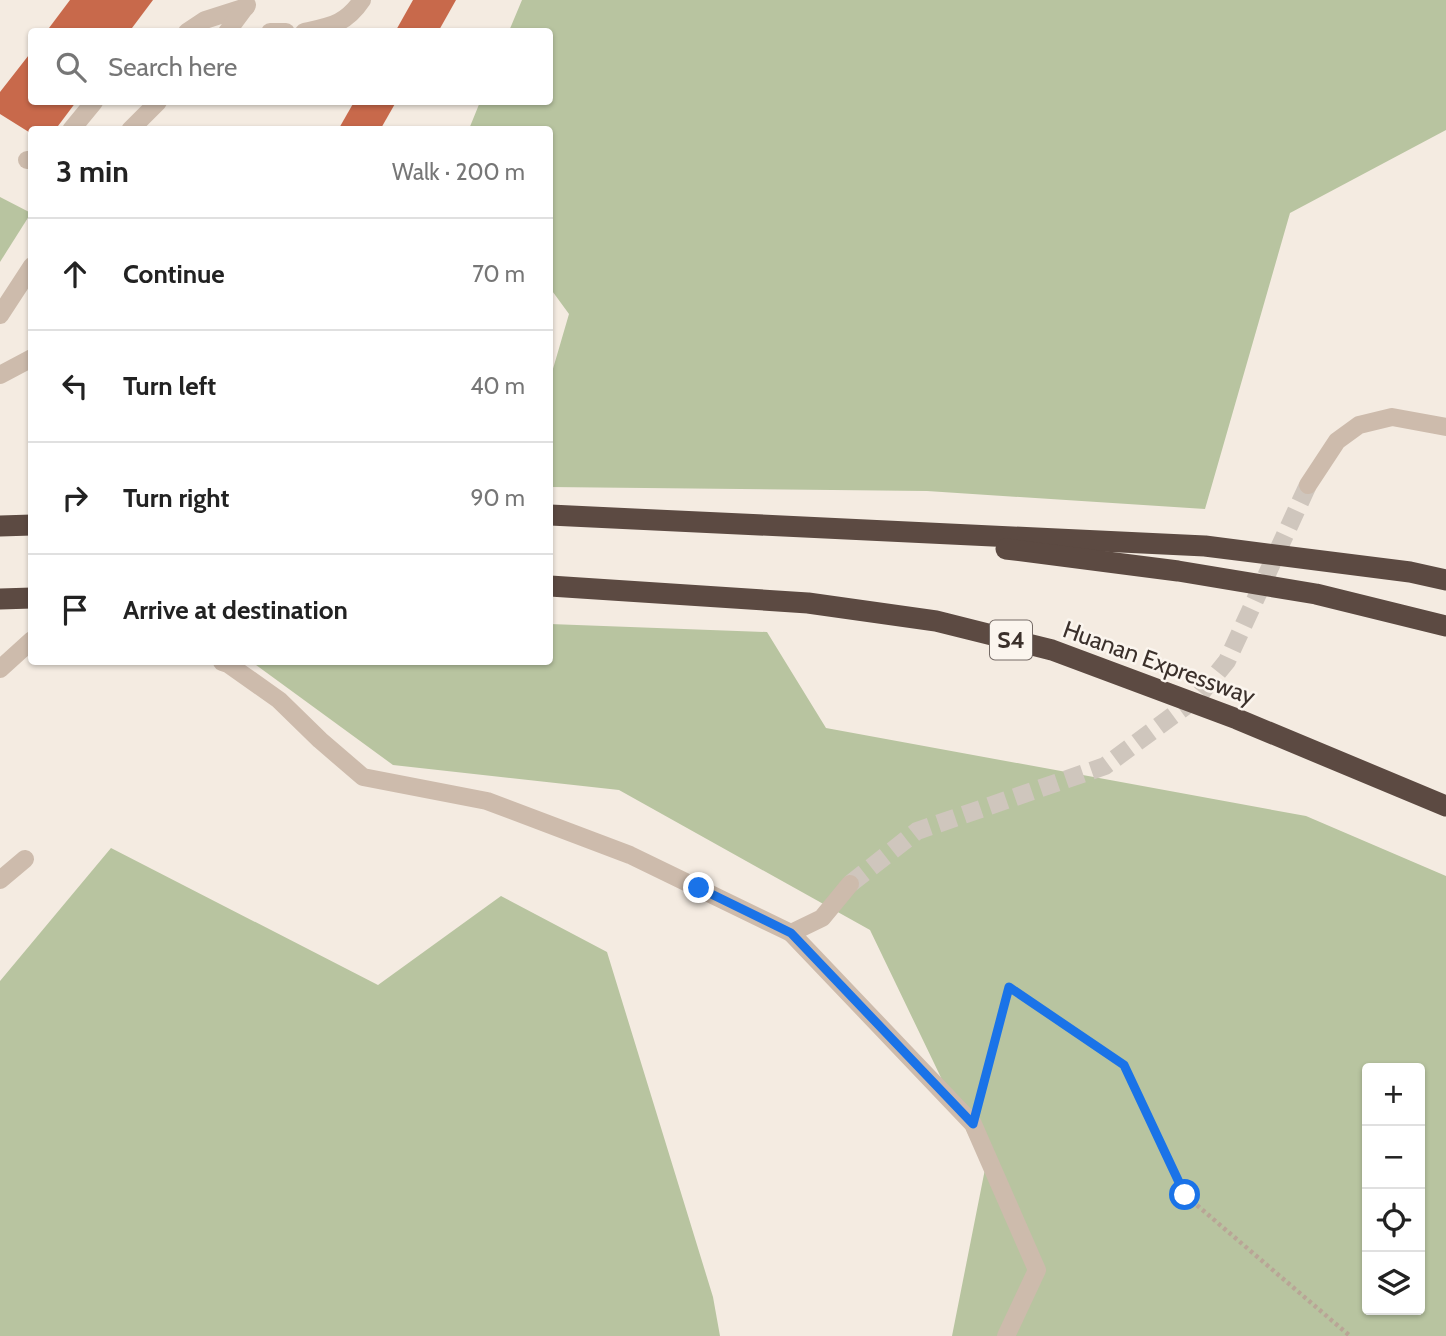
<!DOCTYPE html>
<html lang="en">
<head>
<meta charset="utf-8">
<style>
	:root { --surface:#fff; --page:#f2f2f2; --text:#222; --muted:#767676; --line:#e0e0e0 }
	body { margin:0; font-family:Cabin,sans-serif; background:var(--page); color:var(--text) }
	.controls { position:absolute; right:21px; bottom:21px; display:grid; overflow:hidden; border-radius:7px; box-shadow:0 2px 5px #0004 }
	.controls button { width:63px; height:63px; display:grid; place-items:center; padding:0; border:0; border-bottom:2px solid var(--line); background:var(--surface); color:var(--text); font:35px sans-serif }
	.stop { position:absolute; width:21px; height:21px; margin:-16px; border:5px solid #1a73e8; border-radius:50%; background:#fff }
	.stop.end { background:#1a73e8; border-color:#fff; box-shadow:0 2px 7px #0008 }
	.list { margin:0; padding:0; list-style:none }
	h2 { display:flex; justify-content:space-between; align-items:center; height:91px; margin:0; padding:0 28px; font-size:30px }
	h2 small { font-size:23px; font-weight:400; color:var(--muted) }
	.list li { display:grid; grid-template-columns:46px 1fr auto; gap:21px; align-items:center; box-sizing:border-box; height:112px; padding:0 28px; border-top:2px solid var(--line) }
	.list b { display:block; font-size:26px; white-space:nowrap }
	.list em { font-size:23px; font-style:normal; color:var(--muted) }
	.icon { flex:none; width:38px; height:38px; fill:none; stroke:currentColor; stroke-width:2; stroke-linecap:round; stroke-linejoin:round }
	.map { position:relative; flex:none; width:1446px; height:1336px; overflow:hidden }
	.search { position:absolute; background:var(--surface); box-shadow:0 2px 5px #0004; left:28px; top:28px; width:525px; height:77px; display:flex; align-items:center; gap:18px; box-sizing:border-box; padding:0 24px; border-radius:7px; color:var(--muted); font-size:26px }
	.panel { position:absolute; background:var(--surface); box-shadow:0 2px 5px #0004; left:28px; top:126px; width:525px; height:539px; border-radius:7px }
	.map>svg:first-child { display:block }
	.green { fill:#b8c4a0; fill-rule:evenodd }
	.building { fill:#c8694b }
	.lines { fill:none; stroke-linecap:round; stroke-linejoin:round }
	.minor-tunnel { stroke:#cfc6bd; stroke-width:18; stroke-dasharray:18 9; stroke-linecap:butt }
	.path { stroke:#b9a596; stroke-width:4.5; stroke-dasharray:3.5 3.5; stroke-linecap:butt }
	.minor { stroke:#cdbbac; stroke-width:18 }
	.highway { stroke:#5c4a42; stroke-width:21 }
	.route { stroke:#1a73e8; stroke-width:9 }
	.labels { text-anchor:middle; stroke-width:5; stroke-linejoin:round; paint-order:stroke }
	.shield { fill:#fbf5ee; stroke:#756b66; stroke-width:2 }
	.shield-label { font-size:23px; font-weight:bold; fill:#3b302b }
	.street-label { font-size:24px; fill:#3b302b; stroke:#fbf5ee }
</style>
</head>
<body>
<div class="map">
<svg width="1446" height="1336" viewBox="0 0 1446 1336">
	<rect width="100%" height="100%" fill="#f4ebe1"/>
	<g class="green">
		<polygon points="522,0 1446,0 1446,130 1290,213 1205,509 927,491 550,487 550,379 569,314 550,288 550,130 469,129 480,102 550,102 550,32 509,31"/>
		<polygon points="0,197 31,213 0,262"/>
		<path d="M550 624 767 632 826 728 1306 816 1446 876V1336H952L985 1169 870 930 619 790 393 765 252 662H550ZM1367 1068H1420V1310H1367Z"/>
		<polygon points="111,848 378,985 501,896 607,952 713,1297 720,1336 0,1336 0,981"/>
	</g>
	<g class="building">
		<polygon points="70,0 153,0 129,32 46,32"/>
		<polygon points="413,0 456,0 438,32 395,32"/>
		<polygon points="32,51 32,102 76,102 55,130 32,130 32,134 0,114 0,92"/>
		<polygon points="354,102 396,102 380,130 338,130"/>
	</g>
	<g class="lines">
		<polyline class="minor-tunnel" points="850,884 917,831 1105,766 1198,697 1227,661 1308,485"/>
		<polyline class="path" points="980,1098 1009,987 1124,1065 1185,1195 1350,1336"/>
		<g class="minor">
			<polyline points="187,32 205,20 246,7"/>
			<polyline points="227,32 247,5"/>
			<polyline points="270,32 286,32"/>
			<path d="M304 32C331 26 346 24 362 0"/>
			<polyline points="71,130 94,102"/>
			<polyline points="130,130 158,102"/>
			<polyline points="27,160 32,160"/>
			<polyline points="0,315 32,266"/>
			<polyline points="0,375 32,358"/>
			<polyline points="1308,485 1337,441 1359,425 1392,417 1446,427"/>
			<polyline points="222,662 228,664 279,700 320,740 363,777 487,801 630,855 791,933 973,1124 1037,1270 1006,1336"/>
			<polyline points="0,669 32,640"/>
			<polyline points="0,880 25,859"/>
			<polyline points="791,933 822,918 850,884"/>
		</g>
		<g class="highway">
			<polyline points="550,515 1205,546 1410,572 1446,580"/>
			<polyline points="0,526 32,525"/>
			<polyline points="1006,549 1178,571 1316,594 1446,626"/>
			<polyline points="550,586 808,603 936,621 1052,650 1237,719 1446,806"/>
			<polyline points="0,599 32,598"/>
		</g>
	</g>
	<g class="lines">
		<polyline class="route" points="699,888 791,933 973,1124 1009,987 1124,1065 1185,1195"/>
	</g>
	<g class="labels">
		<rect class="shield" x="990" y="620.5" width="42" height="39" rx="5"/>
		<g class="shield-label">
			<text x="1011" y="648">S4</text>
		</g>
		<g class="street-label">
			<text transform="translate(1159 663) rotate(20)" y="8">Huanan Expressway</text>
		</g>
	</g>
</svg>
<div class="controls">
<button>+</button>
<button>−</button>
<button><svg class="icon" aria-label="locate" viewBox="0 0 24 24"><circle cx="12" cy="12" r="6"/><path d="M12 2v4M12 18v4M2 12h4M18 12h4"/></svg></button>
<button><svg class="icon" aria-label="layers" viewBox="0 0 24 24"><path d="M12 4l9 5-9 5-9-5zM3 14l9 5 9-5"/></svg></button>
</div>
<div class="stop" style="left:1185px;top:1195px"></div>
<div class="stop end" style="left:699px;top:888px"></div>
<div class="search"><svg class="icon" aria-label="search" viewBox="0 0 24 24"><circle cx="10" cy="10" r="6"/><path d="M15 15l6 6"/></svg>Search here</div>
<section class="panel">
<h2>3 min<small>Walk · 200 m</small></h2>
<ul class="list">
<li><svg class="icon" aria-label="ahead" viewBox="0 0 24 24"><path d="M12 20V5M6 11l6-6 6 6"/></svg><div><b>Continue</b></div><em>70 m</em></li>
<li><svg class="icon" aria-label="left" viewBox="0 0 24 24"><path d="M17 20v-9H6M10 6l-5 5 5 5"/></svg><div><b>Turn left</b></div><em>40 m</em></li>
<li><svg class="icon" aria-label="right" viewBox="0 0 24 24"><path d="M7 20v-9h11M14 6l5 5-5 5"/></svg><div><b>Turn right</b></div><em>90 m</em></li>
<li><svg class="icon" aria-label="arrive" viewBox="0 0 24 24"><path d="M6 21V4h12l-3 4 3 4H6"/></svg><div><b>Arrive at destination</b></div></li>
</ul>
</section>
</div>
</body>
</html>
